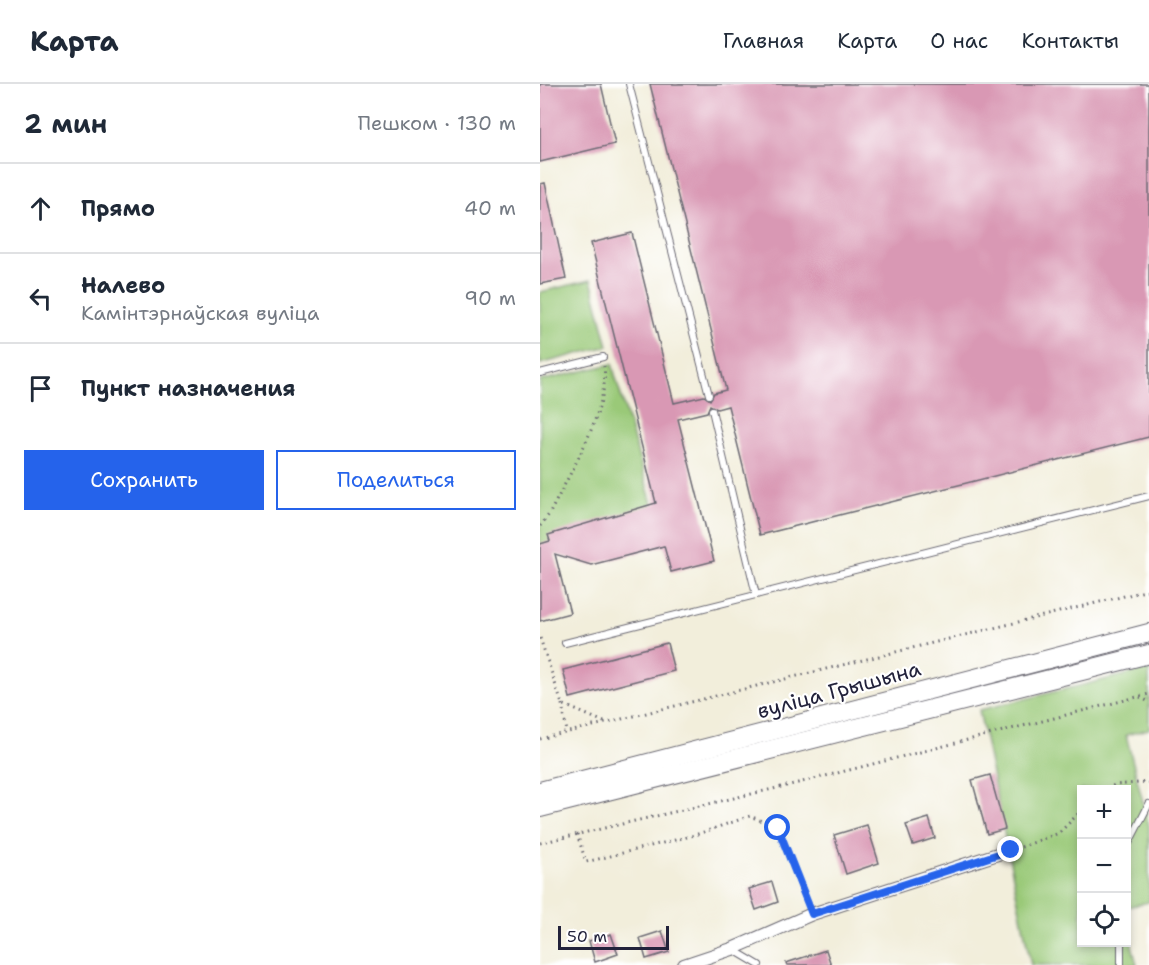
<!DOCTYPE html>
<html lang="ru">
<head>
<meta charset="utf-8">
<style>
	:root { --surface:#fff; --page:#f2f2f3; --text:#1f2937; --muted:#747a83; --line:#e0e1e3; --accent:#2563eb }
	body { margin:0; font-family:"Shantell Sans",sans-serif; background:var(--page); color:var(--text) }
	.controls { position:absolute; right:18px; bottom:18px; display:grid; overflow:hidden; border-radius:0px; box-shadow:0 3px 9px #0003 }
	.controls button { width:54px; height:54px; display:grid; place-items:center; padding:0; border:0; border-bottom:2px solid var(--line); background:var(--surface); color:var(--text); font:30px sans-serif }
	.scale { position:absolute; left:18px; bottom:15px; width:111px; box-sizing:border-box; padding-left:6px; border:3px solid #22223b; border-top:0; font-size:16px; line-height:21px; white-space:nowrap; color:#22223b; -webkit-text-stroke:4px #fff; paint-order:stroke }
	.stop { position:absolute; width:18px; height:18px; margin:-14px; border:4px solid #2563eb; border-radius:50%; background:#fff }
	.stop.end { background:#2563eb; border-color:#fff; box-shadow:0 2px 6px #0008 }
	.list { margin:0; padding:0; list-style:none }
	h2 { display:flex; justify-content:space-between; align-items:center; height:78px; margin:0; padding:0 24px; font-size:26px }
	h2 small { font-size:20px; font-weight:400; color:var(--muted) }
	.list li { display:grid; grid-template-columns:39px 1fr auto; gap:18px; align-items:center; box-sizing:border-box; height:90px; padding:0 24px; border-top:2px solid var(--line) }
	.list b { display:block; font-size:22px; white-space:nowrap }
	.list p { margin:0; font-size:20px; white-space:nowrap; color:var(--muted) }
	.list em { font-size:20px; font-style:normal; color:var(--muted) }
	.actions { display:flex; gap:12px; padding:18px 24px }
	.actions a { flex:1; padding:14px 0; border:2px solid var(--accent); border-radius:0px; text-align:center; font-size:21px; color:var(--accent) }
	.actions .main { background:var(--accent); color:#fff }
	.icon { flex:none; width:33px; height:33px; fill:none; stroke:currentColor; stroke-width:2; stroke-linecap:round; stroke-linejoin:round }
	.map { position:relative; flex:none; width:609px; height:881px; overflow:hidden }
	header { display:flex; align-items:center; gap:36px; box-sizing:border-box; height:84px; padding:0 30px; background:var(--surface); border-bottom:2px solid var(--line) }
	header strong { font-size:28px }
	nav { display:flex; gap:33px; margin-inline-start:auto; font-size:21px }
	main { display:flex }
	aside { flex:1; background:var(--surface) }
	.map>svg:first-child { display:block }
	.green { fill:#9ac978; stroke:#5e765a; stroke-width:1.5 }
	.building { fill:#d998b4 }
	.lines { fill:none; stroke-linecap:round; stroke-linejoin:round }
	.service-casing { stroke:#6b6973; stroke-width:8 }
	.minor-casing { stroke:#6b6973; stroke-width:14 }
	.primary-casing { stroke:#6b6973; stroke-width:20 }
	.path { stroke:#6b6973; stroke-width:3; stroke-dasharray:1.5 4.5; stroke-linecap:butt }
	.service { stroke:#fff; stroke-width:6 }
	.minor { stroke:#fff; stroke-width:12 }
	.primary { stroke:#fff; stroke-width:18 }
	.route { stroke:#2563eb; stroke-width:8 }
	.labels { text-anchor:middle; stroke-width:4.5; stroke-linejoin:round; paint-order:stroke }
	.street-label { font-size:21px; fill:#22223b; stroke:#fff }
</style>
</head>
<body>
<header>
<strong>Карта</strong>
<nav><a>Главная</a><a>Карта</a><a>О нас</a><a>Контакты</a></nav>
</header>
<main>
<aside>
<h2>2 мин<small>Пешком · 130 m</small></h2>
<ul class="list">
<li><svg class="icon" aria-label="ahead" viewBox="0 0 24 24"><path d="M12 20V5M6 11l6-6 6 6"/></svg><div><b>Прямо</b></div><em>40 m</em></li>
<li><svg class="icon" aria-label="left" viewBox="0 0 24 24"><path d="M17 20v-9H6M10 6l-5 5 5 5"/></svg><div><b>Налево</b><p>Камінтэрнаўская вуліца</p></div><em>90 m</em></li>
<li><svg class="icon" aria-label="arrive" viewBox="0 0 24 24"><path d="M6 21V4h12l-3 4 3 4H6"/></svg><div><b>Пункт назначения</b></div></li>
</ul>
<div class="actions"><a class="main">Сохранить</a><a>Поделиться</a></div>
</aside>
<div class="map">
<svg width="609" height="881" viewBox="0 0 609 881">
	<rect width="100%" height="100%" fill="#fff"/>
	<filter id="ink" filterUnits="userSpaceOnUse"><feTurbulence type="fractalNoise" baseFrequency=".0167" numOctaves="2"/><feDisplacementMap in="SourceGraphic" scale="12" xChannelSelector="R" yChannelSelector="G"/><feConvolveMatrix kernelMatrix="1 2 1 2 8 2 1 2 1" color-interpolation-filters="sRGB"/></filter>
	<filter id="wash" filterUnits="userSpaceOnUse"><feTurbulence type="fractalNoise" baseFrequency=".008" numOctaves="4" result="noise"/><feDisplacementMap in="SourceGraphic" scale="24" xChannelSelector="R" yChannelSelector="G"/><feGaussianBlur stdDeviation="1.35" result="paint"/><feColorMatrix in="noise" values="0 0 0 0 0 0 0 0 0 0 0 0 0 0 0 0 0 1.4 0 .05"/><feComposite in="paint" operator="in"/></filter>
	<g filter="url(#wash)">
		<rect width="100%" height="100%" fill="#f2eedb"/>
		<g class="green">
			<polygon points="51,196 68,262 0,280 0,208"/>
			<polygon points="72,280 115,430 0,462 0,297"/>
			<polygon points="609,585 609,645 586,651 609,742 609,818 587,823 586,706 542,706 542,858 586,858 587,840 597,881 491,881 439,626"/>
		</g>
		<g id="blocks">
			<g class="building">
				<polygon points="0,0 61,0 75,60 0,78"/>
				<polygon points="110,0 609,0 609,353 220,451 188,322 177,325 170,321 167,328 138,335 174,477 131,488 124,462 51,481 15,470 30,529 0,537 0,460 10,457 8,451 116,419 51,159 92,149 134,319 164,312 170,316 174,309 186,306"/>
				<polygon points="5,99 26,195 0,200 0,100"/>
				<polygon points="127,559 134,587 30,614 23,586"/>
				<polygon points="450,691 465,745 447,750 432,696"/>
				<polygon points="389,734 395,754 373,761 366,741"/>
				<polygon points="327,741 339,779 306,790 294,751"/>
				<polygon points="232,798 238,818 216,826 209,805"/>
				<polygon points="122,847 129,868 106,875 100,854"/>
				<polygon points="71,850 78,870 55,878 49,857"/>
				<polygon points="286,866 291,881 247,881 246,879"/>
			</g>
		</g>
	</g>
	<g filter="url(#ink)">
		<use href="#blocks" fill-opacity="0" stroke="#6b6973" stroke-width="1.5"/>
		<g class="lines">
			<defs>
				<g id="service">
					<polyline points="89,0 169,311"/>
					<polyline points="0,289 63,273"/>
					<polyline points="172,326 216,511"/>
					<polyline points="25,559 609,412"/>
					<polyline points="586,770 588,761 609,720"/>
					<polyline points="581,858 581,881"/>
					<polyline points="192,865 219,881"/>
				</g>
				<polyline id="minor" points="144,881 192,865 272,830 470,766"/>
				<g id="primary">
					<polyline points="0,707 609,549"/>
					<polyline points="0,724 609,570"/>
				</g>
			</defs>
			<use href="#service" class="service-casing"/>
			<use href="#minor" class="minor-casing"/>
			<use href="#primary" class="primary-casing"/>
			<g class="path">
				<path d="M0 442 10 429C29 390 70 325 64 282"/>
				<polyline points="0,554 22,620 64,638"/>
				<polyline points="600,613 609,618"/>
				<polyline points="22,620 27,648"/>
				<polyline points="0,655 609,506"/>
				<polyline points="561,706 575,701 609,698"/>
				<polyline points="37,750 46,778 155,751 210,732 238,744 268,820"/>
				<polyline points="0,759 250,701 609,610"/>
				<polyline points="481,763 519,749 542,726"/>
			</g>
			<use href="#service" class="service"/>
			<use href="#minor" class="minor"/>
			<use href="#primary" class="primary"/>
		</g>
	</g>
	<g class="lines" filter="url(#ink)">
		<polyline class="route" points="238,744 272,830 471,766"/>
	</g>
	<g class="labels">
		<g class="street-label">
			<text transform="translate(299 606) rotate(-15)" y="7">вуліца Грышына</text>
		</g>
	</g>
</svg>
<div class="controls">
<button>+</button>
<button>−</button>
<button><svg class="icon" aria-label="locate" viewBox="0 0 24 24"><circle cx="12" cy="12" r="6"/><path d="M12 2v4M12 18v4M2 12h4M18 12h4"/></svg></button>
</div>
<div class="scale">50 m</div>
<div class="stop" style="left:238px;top:744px"></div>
<div class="stop end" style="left:471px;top:766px"></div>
</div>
</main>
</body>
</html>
